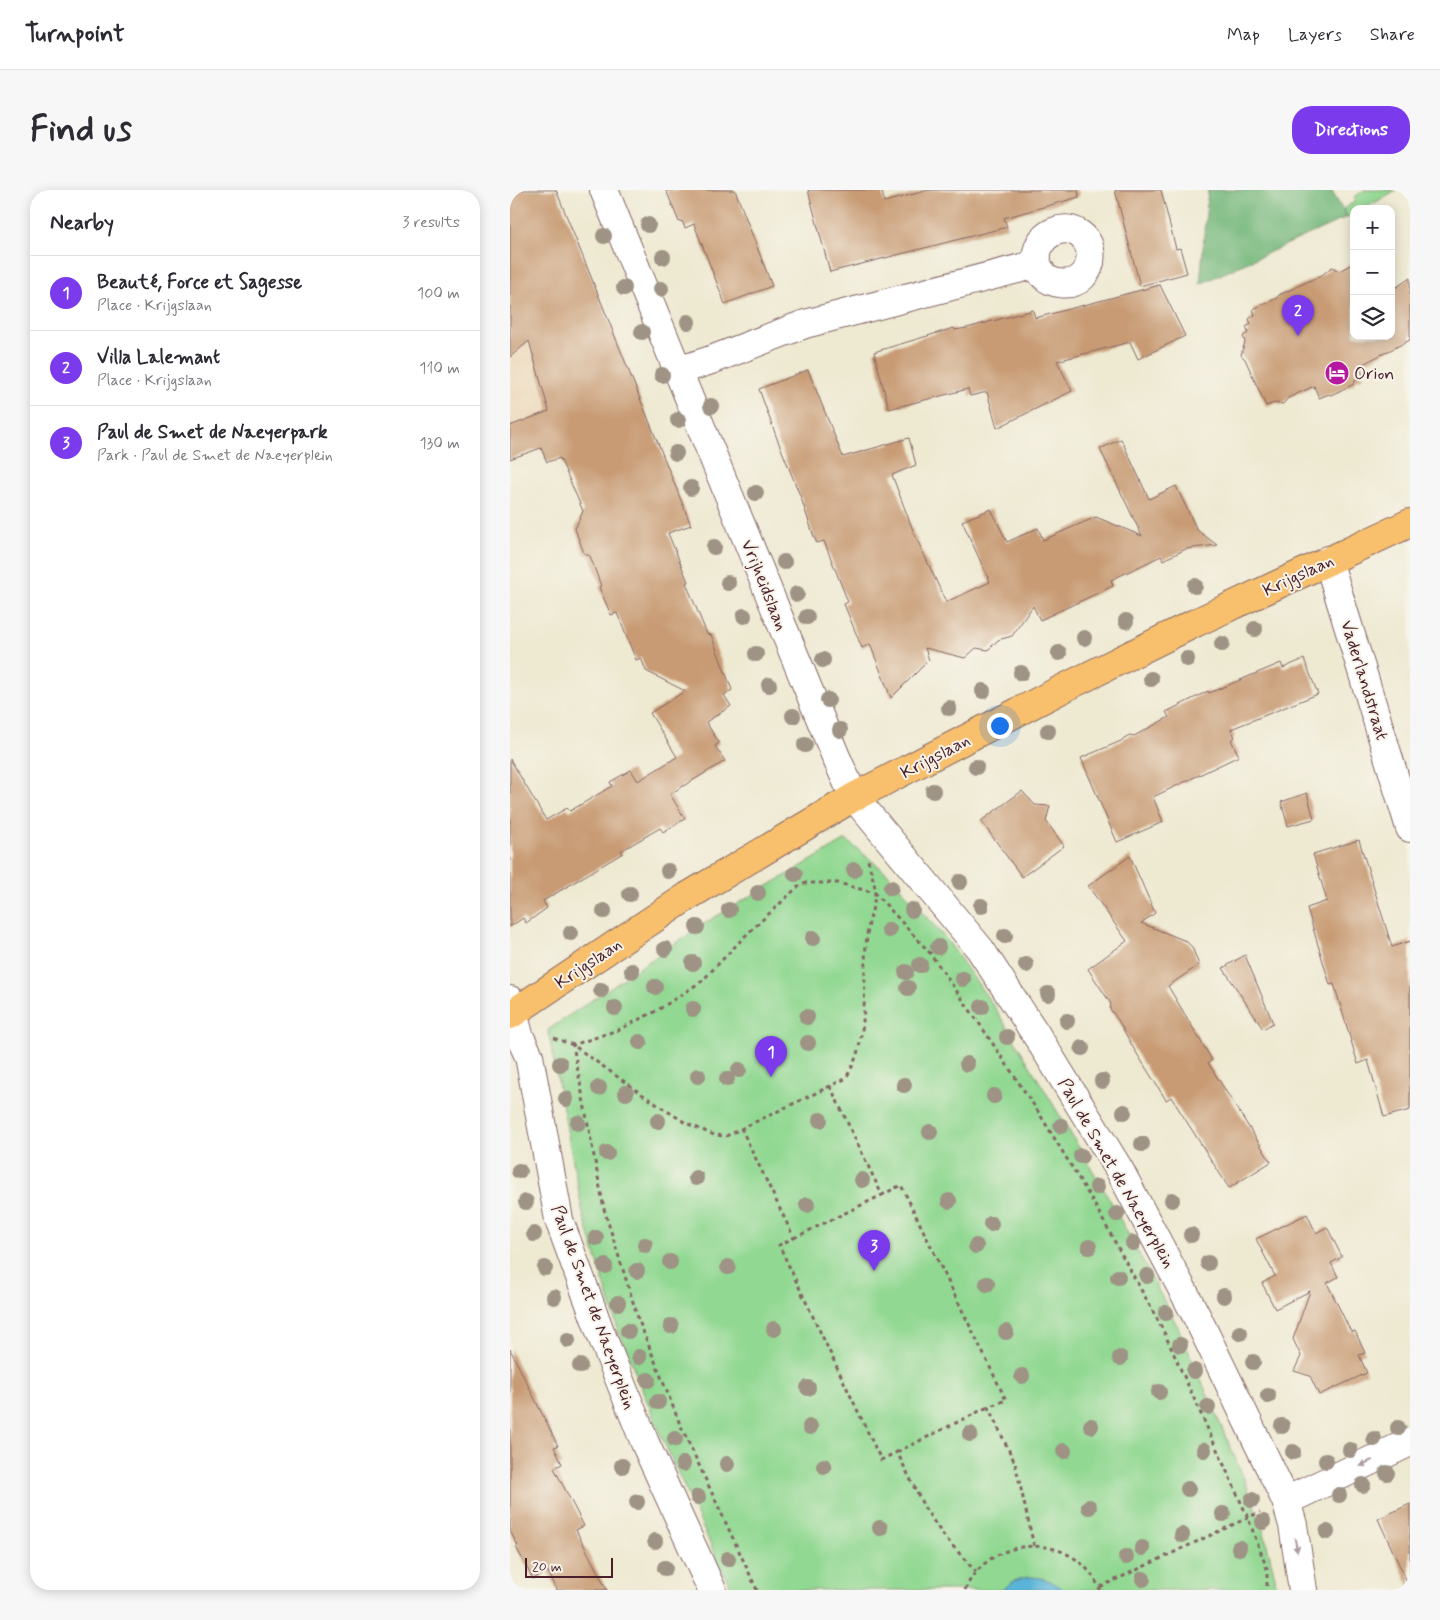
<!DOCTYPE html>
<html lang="en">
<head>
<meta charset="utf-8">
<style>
	:root { --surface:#fff; --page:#f7f7f7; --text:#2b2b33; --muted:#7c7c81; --line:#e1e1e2; --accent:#7c3aed }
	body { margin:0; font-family:Mynerve,sans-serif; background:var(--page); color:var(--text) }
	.controls { position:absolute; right:15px; top:15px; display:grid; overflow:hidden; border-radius:10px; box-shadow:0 2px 12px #0003 }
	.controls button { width:45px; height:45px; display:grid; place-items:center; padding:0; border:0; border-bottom:1px solid var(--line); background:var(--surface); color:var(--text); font:25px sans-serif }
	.scale { position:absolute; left:15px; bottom:12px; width:88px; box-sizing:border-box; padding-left:5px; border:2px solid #4a1f2b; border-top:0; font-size:14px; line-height:18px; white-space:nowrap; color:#4a1f2b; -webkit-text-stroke:4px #f7f3e8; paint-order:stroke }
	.you { position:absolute; left:489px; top:535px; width:18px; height:18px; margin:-12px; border:4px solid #fff; border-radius:50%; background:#1a73e8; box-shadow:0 0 0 8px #1a73e833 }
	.badge { display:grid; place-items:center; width:32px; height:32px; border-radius:50%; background:var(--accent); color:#fff; font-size:16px; font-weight:700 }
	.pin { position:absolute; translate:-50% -41px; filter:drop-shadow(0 1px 2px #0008) }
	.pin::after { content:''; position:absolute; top:26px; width:18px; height:15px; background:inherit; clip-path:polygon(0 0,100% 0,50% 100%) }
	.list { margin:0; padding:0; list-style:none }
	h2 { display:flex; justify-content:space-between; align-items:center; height:65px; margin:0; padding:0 20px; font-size:21px }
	h2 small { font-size:16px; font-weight:400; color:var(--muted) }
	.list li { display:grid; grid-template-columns:32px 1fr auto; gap:15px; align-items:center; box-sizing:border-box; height:75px; padding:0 20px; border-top:1px solid var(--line) }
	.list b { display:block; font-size:19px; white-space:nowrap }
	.list p { margin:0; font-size:16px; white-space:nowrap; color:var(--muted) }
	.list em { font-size:16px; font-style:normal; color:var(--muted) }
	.icon { flex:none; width:28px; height:28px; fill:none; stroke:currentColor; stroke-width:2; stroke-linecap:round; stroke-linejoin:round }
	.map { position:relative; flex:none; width:900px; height:1400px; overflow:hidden; border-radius:20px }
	header { display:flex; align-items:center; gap:30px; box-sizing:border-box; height:70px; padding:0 25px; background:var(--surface); border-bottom:1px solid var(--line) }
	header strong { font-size:24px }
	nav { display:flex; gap:28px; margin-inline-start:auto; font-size:18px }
	.intro { display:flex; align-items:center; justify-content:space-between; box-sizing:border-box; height:120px; padding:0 30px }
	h1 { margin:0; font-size:35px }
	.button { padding:12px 22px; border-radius:20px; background:var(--accent); color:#fff; font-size:18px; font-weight:700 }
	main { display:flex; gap:30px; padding:0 30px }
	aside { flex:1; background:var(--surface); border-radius:20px; box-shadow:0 2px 12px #0003 }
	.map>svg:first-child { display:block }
	.built { fill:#ecd8ba }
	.green { fill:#91d892; stroke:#6e7c5e }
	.forest { fill:#74b87c; stroke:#5f6c54 }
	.water { fill:#5ab4d8; stroke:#526a82 }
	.building { fill:#c89b75 }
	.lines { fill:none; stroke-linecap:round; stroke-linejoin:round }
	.minor-casing { stroke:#836665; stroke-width:30 }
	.major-casing { stroke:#836665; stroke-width:30 }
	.path { stroke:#836665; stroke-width:3; stroke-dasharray:4 4; stroke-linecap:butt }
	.minor { stroke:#fff; stroke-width:28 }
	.major { stroke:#f8bf6c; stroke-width:28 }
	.tree { fill:#9e9384 }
	.oneway { fill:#ae9aa0 }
	.labels { text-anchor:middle; stroke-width:4; stroke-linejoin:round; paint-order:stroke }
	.poi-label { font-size:18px; fill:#4a1f2b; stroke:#f7f3e8; text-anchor:start }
	.street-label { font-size:18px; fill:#4a1f2b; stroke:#f7f3e8 }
</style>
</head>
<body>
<header>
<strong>Turnpoint</strong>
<nav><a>Map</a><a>Layers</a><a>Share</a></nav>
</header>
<div class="intro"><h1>Find us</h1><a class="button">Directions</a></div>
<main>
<aside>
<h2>Nearby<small>3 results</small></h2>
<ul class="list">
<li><span class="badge">1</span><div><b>Beauté, Force et Sagesse</b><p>Place · Krijgslaan</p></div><em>100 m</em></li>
<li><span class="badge">2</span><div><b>Villa Lalemant</b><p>Place · Krijgslaan</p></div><em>110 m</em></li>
<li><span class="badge">3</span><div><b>Paul de Smet de Naeyerpark</b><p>Park · Paul de Smet de Naeyerplein</p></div><em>130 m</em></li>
</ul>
</aside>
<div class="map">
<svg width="900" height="1400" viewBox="0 0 900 1400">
	<rect width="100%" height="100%" fill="#f7f3e8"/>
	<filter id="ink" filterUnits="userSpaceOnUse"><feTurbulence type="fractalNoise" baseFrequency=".02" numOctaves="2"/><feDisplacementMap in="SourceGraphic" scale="10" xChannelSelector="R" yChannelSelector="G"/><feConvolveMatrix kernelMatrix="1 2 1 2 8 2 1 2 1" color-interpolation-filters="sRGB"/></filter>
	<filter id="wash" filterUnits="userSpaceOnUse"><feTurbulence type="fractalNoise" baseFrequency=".0096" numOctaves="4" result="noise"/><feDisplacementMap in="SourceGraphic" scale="20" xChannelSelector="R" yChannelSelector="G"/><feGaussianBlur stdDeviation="1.12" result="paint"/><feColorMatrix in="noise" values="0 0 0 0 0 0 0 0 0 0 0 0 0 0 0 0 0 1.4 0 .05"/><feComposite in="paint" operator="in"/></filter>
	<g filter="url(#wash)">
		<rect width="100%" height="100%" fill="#eee9d1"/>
		<polygon class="built" points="0,88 38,221 48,251 0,269"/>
		<g class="green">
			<polygon points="855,0 886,0 854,19 844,19 844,24 837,27 833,19 846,11 844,7"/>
			<polygon points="336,650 377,683 437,750 487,821 595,1001 668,1137 735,1291 754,1343 765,1387 766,1400 223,1400 215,1386 149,1241 108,1139 73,1024 38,840 195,733"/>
		</g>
		<polygon class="forest" points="698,0 821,0 837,27 690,94"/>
		<path class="water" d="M517 1387C532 1387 542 1390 554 1400H492L504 1391Z"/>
		<g id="blocks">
			<g class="building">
				<polygon points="0,0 46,0 181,335 158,343 178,392 176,393 197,444 201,445 222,500 214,505 221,516 196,532 209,553 205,556 215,571 160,604 175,629 153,642 150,638 111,661 113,663 33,711 37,718 16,733 13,728 0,737 0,569 36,630 57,618 60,621 102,596 100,592 121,580 128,591 167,567 140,523 175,501 136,481 131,468 126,470 107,423 101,425 89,397 91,396 80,366 74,363 65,339 73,321 50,268 37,272 31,258 0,269 0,236 39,221 19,151 0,167"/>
				<polygon points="156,0 225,0 262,96 215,114 184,34 175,38 172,31 169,32"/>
				<polygon points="298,0 372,0 374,12 419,0 568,0 569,7 494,28 497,37 320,82"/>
				<polygon points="605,0 651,0 666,59 670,58 677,83 630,96"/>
				<polygon points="844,73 844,146 881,146 881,101 900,88 900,150 849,176 854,187 845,191 844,194 821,205 819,204 809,208 804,196 778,208 773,214 765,213 756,216 735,169 731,165 735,152 733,146 738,143 736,137 741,134 739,129 745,125 743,119 767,108 769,105 812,85 822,77 829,81"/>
				<polygon points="650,95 675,146 628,169 620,152 547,171 562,201 487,238 477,202 460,206 458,199 379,219 364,162 444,138 445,140 457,138 523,120 525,128"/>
				<polygon points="298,180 333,267 399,248 406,275 382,285 404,343 436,412 480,392 452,331 481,319 497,352 528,338 533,350 586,327 632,346 590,259 611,249 639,309 666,296 687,340 707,355 676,359 653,370 651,366 601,390 603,396 530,430 523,416 502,446 488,450 478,460 466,458 455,468 415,458 419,470 381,508 360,454 352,458 334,414 338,412 314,351 307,353 304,347 291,308 266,246 249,199"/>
				<polygon points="794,469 808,504 721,539 725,547 721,550 729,566 643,607 653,632 607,652 571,568 611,551 614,548 620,545 624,546 659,527 656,522 698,501 699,503 771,473 773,478"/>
				<polygon points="512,601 525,615 540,616 536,631 554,656 512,687 471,631"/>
				<polygon points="797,603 804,629 778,636 771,612"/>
				<polygon points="849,650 882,757 900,751 900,920 874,927 858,870 848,874 824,794 820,795 797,718 817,711 803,664"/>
				<polygon points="620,666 645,723 631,733 676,751 682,757 689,775 658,796 702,870 698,873 761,972 719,998 661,907 656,910 624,859 608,830 600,819 601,814 578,779 617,751 578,696"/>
				<polygon points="735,765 763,833 753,839 713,778"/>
				<polygon points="797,1024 806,1043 817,1037 832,1067 821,1073 828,1087 817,1093 841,1142 845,1141 855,1163 849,1165 857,1183 809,1205 800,1186 784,1181 791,1166 783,1149 800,1101 765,1119 752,1093 765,1086 746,1049"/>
				<polygon points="0,1159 48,1256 44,1257 52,1274 44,1278 74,1336 66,1340 97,1400 47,1400 38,1381 23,1389 6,1357 8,1356 0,1341"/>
				<polygon points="900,1314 900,1398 868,1329"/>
			</g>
		</g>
	</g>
	<g filter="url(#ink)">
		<use href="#blocks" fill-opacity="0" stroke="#836665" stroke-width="1"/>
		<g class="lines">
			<defs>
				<g id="minor">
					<polyline points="94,0 326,567 344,607 470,759 527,846 609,979 687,1127 776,1311 783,1335 793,1400"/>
					<path d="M168 181 201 170 295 134 527 74C529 78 531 82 533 85 542 95 562 97 572 87 584 75 584 53 568 43 553 34 533 43 528 59 526 64 527 69 527 74"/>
					<polyline points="818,370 900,638"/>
					<polyline points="0,810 9,845 19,866 49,1030 91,1144 135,1253 202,1400"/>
					<polyline points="776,1311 900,1252"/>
				</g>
				<polyline id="major" points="0,825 178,706 344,607 554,498 685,433 900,333"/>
			</defs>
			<use href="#minor" class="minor-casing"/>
			<use href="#major" class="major-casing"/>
			<g class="path">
				<path d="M44 848 63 855 143 912 176 933 204 945 216 946 335 889C362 850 351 791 357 746 358 732 364 718 365 704 366 694 360 681 358 670"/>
				<polyline points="320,896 372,1005 391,995 496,1210 478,1217 505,1273 524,1356"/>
				<polyline points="231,938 284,1048 269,1055 371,1270 387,1262 414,1317 433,1345 466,1382"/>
				<polyline points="284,1048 372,1005"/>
				<polyline points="387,1262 478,1217"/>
				<polyline points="590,1397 750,1322"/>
				<polyline points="247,1400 169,1232 129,1131 94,1019 63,855 108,840 148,820 192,791 235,746 292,693 328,693 365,703 420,763 469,833 529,923 582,1010 653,1140 738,1328 757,1379 757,1400"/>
				<path d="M455 1400C460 1387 469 1378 479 1370 517 1344 572 1355 590 1400"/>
			</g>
			<use href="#minor" class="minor"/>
			<use href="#major" class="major"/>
		</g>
		<g class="tree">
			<circle cx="138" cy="35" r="8"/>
			<circle cx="94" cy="46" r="8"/>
			<circle cx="153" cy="67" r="8"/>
			<circle cx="114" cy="98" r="8"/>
			<circle cx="151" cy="99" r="8"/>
			<circle cx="178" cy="132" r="8"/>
			<circle cx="132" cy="142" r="8"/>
			<circle cx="152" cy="185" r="8"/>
			<circle cx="201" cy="216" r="8"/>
			<circle cx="168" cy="230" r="8"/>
			<circle cx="166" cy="263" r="8"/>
			<circle cx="181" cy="298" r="8"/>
			<circle cx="246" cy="303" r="8"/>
			<circle cx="204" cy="357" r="8"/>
			<circle cx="274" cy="372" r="8"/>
			<circle cx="218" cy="393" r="8"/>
			<circle cx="685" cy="396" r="8"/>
			<circle cx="287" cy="404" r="8"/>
			<circle cx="234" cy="426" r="8"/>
			<circle cx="297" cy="427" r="8"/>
			<circle cx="616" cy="431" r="8"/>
			<circle cx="745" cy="439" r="8"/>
			<circle cx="574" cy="448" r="8"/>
			<circle cx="712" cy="454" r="8"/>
			<circle cx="549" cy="463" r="8"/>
			<circle cx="246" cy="464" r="8"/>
			<circle cx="677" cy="469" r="8"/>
			<circle cx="313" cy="470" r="8"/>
			<circle cx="511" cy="483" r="8"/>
			<circle cx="641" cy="489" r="8"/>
			<circle cx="259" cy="495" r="8"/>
			<circle cx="473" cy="501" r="8"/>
			<circle cx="318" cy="510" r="8"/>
			<circle cx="439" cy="518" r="8"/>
			<circle cx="283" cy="526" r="8"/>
			<circle cx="330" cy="540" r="8"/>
			<circle cx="538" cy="541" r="8"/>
			<circle cx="295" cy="555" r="8"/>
			<circle cx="466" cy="577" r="8"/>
			<circle cx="423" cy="601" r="8"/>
			<circle cx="344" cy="680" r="8"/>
			<circle cx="158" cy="681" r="8"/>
			<circle cx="285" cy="684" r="8"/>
			<circle cx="450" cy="692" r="8"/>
			<circle cx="381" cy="698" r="8"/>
			<circle cx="248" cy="703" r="8"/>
			<circle cx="120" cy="704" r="8"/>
			<circle cx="471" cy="716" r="8"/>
			<circle cx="219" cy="720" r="8"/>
			<circle cx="402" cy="720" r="8"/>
			<circle cx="94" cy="721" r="8"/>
			<circle cx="187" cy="737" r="8"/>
			<circle cx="379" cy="740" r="8"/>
			<circle cx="61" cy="743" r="8"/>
			<circle cx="495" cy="746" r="8"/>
			<circle cx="303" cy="748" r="8"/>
			<circle cx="428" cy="757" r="8"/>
			<circle cx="155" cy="759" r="8"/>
			<circle cx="183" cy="773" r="8"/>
			<circle cx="410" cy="775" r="8"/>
			<circle cx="516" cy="775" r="8"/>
			<circle cx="122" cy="781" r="8"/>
			<circle cx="396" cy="782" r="8"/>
			<circle cx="453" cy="789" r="8"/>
			<circle cx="145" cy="797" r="8"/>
			<circle cx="398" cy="798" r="8"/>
			<circle cx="91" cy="800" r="8"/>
			<circle cx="538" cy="804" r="8"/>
			<circle cx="472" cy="817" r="8"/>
			<circle cx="105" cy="818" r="8"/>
			<circle cx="183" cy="819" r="8"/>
			<circle cx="297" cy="827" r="8"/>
			<circle cx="557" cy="831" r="8"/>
			<circle cx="497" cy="847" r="8"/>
			<circle cx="130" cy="852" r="8"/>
			<circle cx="298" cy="853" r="8"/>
			<circle cx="572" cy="858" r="8"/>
			<circle cx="262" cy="861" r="8"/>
			<circle cx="50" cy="874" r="8"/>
			<circle cx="457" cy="874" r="8"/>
			<circle cx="229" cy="880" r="8"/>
			<circle cx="188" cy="886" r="8"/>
			<circle cx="217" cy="889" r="8"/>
			<circle cx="592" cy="891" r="8"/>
			<circle cx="394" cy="895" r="8"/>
			<circle cx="89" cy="898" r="8"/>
			<circle cx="116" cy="903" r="8"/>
			<circle cx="484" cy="906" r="8"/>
			<circle cx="56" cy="909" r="8"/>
			<circle cx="614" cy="922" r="8"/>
			<circle cx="310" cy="930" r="8"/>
			<circle cx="148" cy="931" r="8"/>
			<circle cx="68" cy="933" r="8"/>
			<circle cx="551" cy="936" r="8"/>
			<circle cx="420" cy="942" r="8"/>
			<circle cx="632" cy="954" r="8"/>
			<circle cx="97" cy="963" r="8"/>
			<circle cx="571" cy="966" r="8"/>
			<circle cx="9" cy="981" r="8"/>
			<circle cx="186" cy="988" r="8"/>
			<circle cx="352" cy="990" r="8"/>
			<circle cx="587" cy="997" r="8"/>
			<circle cx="662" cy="1010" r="8"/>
			<circle cx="439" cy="1011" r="8"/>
			<circle cx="16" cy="1012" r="8"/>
			<circle cx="297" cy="1015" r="8"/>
			<circle cx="607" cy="1024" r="8"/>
			<circle cx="481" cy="1034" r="8"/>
			<circle cx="24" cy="1044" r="8"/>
			<circle cx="681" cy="1045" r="8"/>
			<circle cx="86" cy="1048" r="8"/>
			<circle cx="623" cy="1053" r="8"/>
			<circle cx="135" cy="1055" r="8"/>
			<circle cx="466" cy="1056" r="8"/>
			<circle cx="579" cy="1057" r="8"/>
			<circle cx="160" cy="1072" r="8"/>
			<circle cx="698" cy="1073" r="8"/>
			<circle cx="95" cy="1076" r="8"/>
			<circle cx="218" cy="1077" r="8"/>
			<circle cx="35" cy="1078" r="8"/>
			<circle cx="127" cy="1081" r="8"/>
			<circle cx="637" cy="1086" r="8"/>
			<circle cx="608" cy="1087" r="8"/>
			<circle cx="477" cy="1094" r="8"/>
			<circle cx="714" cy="1106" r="8"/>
			<circle cx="44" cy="1107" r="8"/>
			<circle cx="108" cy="1113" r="8"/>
			<circle cx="656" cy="1123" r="8"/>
			<circle cx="161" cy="1136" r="8"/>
			<circle cx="264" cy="1139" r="8"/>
			<circle cx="118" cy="1141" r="8"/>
			<circle cx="496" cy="1142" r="8"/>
			<circle cx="730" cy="1143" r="8"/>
			<circle cx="58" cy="1150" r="8"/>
			<circle cx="670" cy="1155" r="8"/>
			<circle cx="129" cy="1167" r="8"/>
			<circle cx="610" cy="1168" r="8"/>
			<circle cx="743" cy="1172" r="8"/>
			<circle cx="70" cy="1176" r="8"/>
			<circle cx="684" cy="1181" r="8"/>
			<circle cx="512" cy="1186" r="8"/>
			<circle cx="138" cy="1190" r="8"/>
			<circle cx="298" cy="1198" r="8"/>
			<circle cx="649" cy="1202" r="8"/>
			<circle cx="758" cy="1206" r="8"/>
			<circle cx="148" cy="1212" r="8"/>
			<circle cx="698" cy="1217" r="8"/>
			<circle cx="581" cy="1236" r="8"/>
			<circle cx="772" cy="1236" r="8"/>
			<circle cx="300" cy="1237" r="8"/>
			<circle cx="888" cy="1238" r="8"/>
			<circle cx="460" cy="1244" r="8"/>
			<circle cx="165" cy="1249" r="8"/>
			<circle cx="864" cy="1249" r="8"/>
			<circle cx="694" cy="1260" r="8"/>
			<circle cx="840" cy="1260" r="8"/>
			<circle cx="554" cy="1261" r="8"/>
			<circle cx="783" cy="1262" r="8"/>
			<circle cx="816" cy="1271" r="8"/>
			<circle cx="173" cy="1274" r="8"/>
			<circle cx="217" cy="1274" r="8"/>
			<circle cx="112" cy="1276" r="8"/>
			<circle cx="314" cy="1276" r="8"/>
			<circle cx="877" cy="1283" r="8"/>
			<circle cx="853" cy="1295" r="8"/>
			<circle cx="678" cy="1299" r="8"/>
			<circle cx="829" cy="1305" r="8"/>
			<circle cx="188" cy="1307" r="8"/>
			<circle cx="742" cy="1310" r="8"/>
			<circle cx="127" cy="1312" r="8"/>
			<circle cx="579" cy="1317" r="8"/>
			<circle cx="713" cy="1324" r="8"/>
			<circle cx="753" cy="1332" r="8"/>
			<circle cx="370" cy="1338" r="8"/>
			<circle cx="817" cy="1342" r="8"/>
			<circle cx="672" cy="1345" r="8"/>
			<circle cx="145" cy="1351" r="8"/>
			<circle cx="632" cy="1358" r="8"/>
			<circle cx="729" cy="1358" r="8"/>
			<circle cx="616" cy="1367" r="8"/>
			<circle cx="218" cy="1369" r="8"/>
			<circle cx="155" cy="1378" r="8"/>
			<circle cx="633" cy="1389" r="8"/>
		</g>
		<defs><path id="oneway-solid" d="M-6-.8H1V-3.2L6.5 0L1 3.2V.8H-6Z" transform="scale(1.25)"/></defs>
		<g class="oneway">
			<use href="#oneway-solid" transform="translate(856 1273) rotate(155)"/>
			<use href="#oneway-solid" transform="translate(786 1355) rotate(80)"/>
		</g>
	</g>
	<defs>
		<symbol id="hotel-disc" viewBox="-11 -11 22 22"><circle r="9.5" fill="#b5179e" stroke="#f7f3e8"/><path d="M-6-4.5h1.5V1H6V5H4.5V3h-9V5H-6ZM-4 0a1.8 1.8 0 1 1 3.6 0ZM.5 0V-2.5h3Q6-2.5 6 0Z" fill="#fff"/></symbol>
	</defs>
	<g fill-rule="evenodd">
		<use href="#hotel-disc" x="813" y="169" width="28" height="28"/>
	</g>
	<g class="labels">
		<g class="poi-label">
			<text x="844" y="189">Orion</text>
		</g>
		<g class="street-label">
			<text transform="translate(788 385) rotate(-25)" y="6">Krijgslaan</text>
			<text transform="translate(255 395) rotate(68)" y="6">Vrijheidslaan</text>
			<text transform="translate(855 490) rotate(73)" y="6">Vaderlandstraat</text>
			<text transform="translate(425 566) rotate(-28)" y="6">Krijgslaan</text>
			<text transform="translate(78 773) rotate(-34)" y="6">Krijgslaan</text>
			<text transform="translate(607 983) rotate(60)" y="6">Paul de Smet de Naeyerplein</text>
			<text transform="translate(84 1117) rotate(70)" y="6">Paul de Smet de Naeyerplein</text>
		</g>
	</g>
</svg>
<div class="controls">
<button>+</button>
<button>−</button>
<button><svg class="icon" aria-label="layers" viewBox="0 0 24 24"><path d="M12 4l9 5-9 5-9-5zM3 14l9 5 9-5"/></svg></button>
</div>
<div class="scale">20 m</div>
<div class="you"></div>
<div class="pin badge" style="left:261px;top:887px">1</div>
<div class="pin badge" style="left:788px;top:146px">2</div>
<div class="pin badge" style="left:364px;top:1081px">3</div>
</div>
</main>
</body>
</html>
